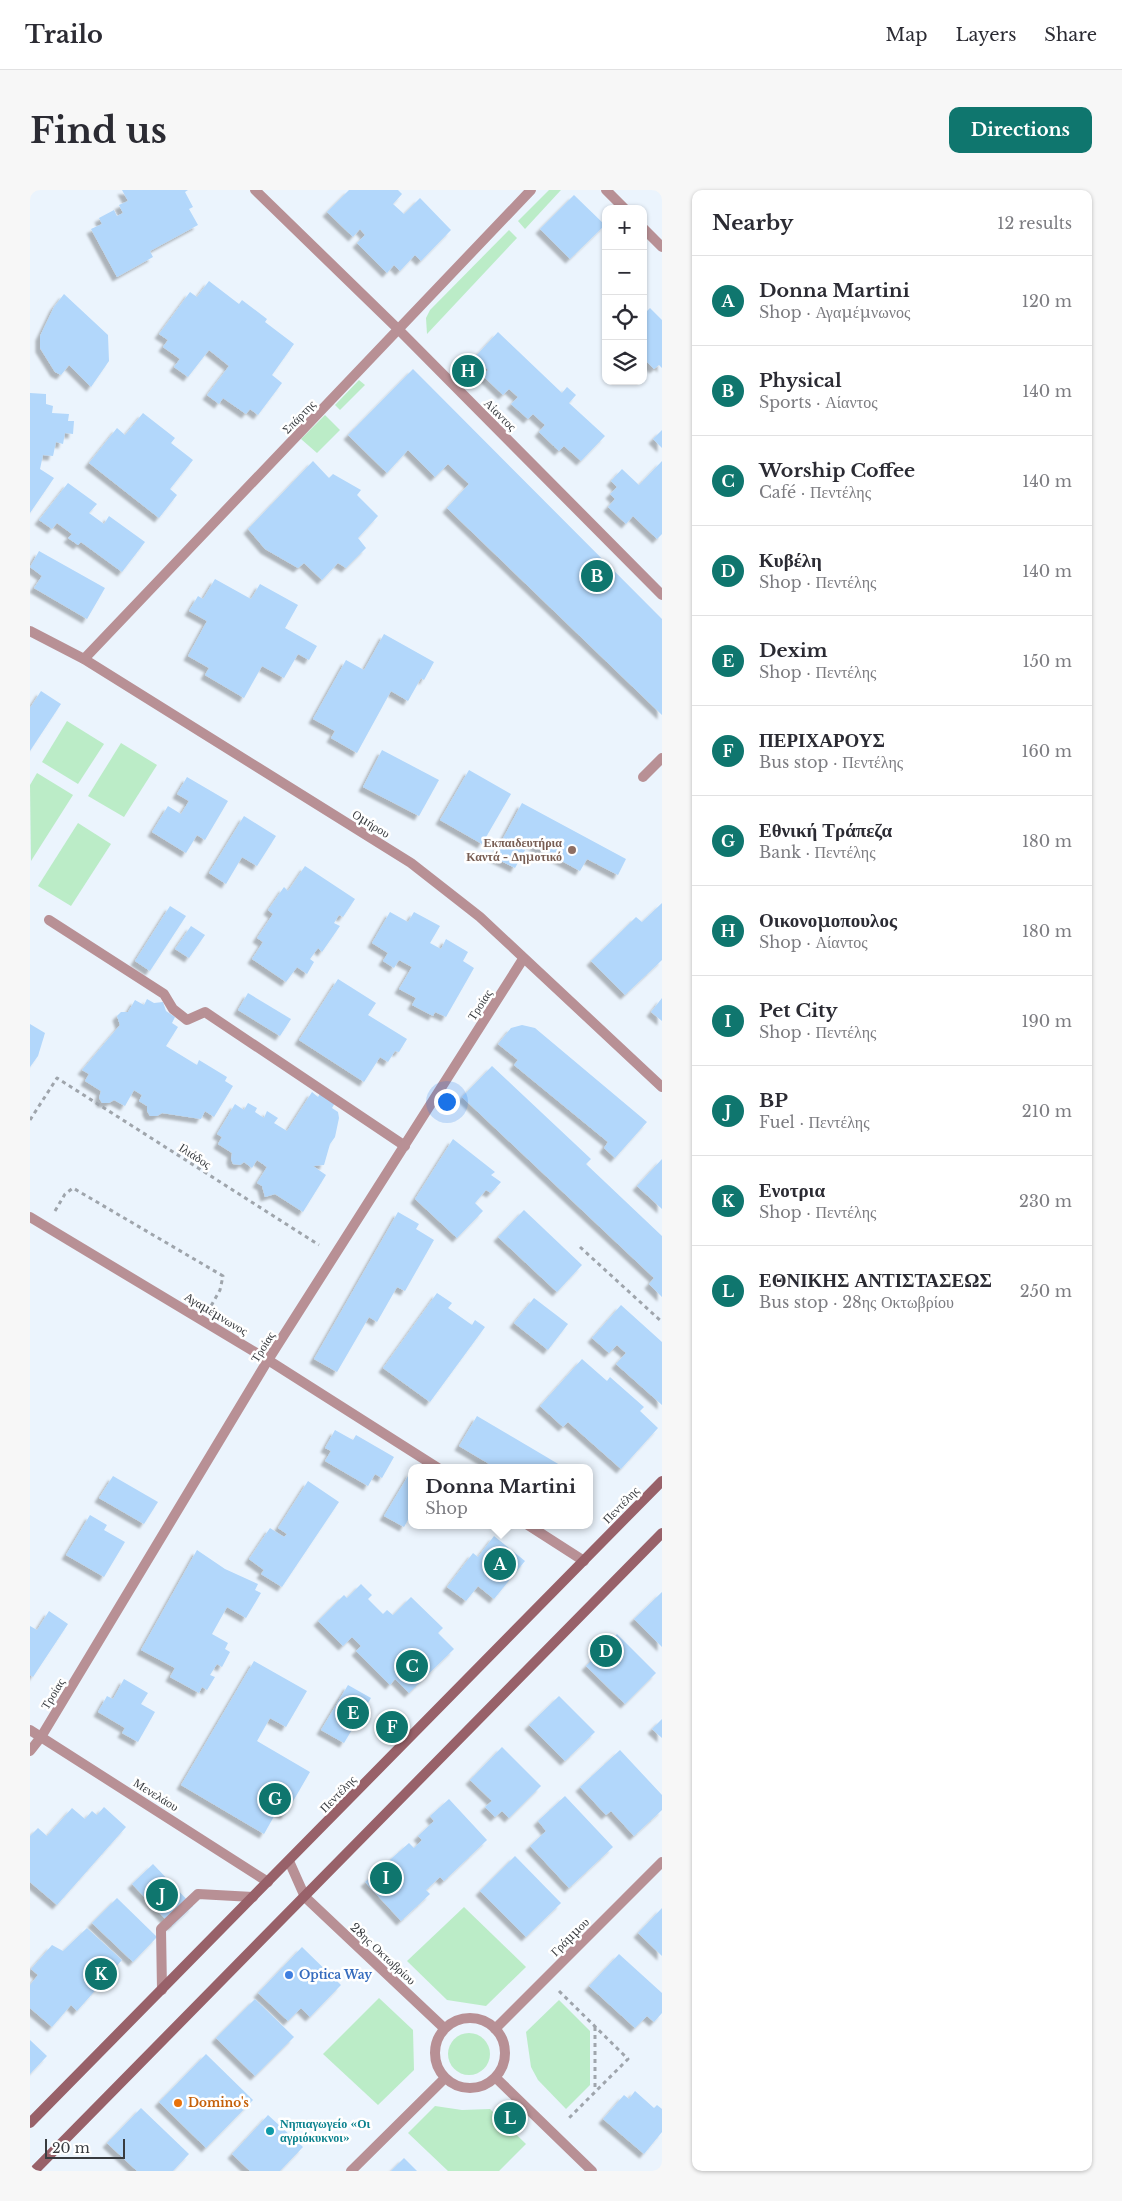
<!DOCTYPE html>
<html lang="en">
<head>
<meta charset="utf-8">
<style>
	:root { --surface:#fff; --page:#f7f7f7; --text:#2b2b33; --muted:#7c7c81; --line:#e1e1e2; --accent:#0f766e }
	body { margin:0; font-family:"Libre Baskerville",serif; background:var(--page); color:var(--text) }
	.controls { position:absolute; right:15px; top:15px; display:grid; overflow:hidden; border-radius:10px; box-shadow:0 1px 4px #0004 }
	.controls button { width:45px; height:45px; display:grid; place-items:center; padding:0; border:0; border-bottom:1px solid var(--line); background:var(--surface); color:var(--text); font:25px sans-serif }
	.scale { position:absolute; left:15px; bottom:12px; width:80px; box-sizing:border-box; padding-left:5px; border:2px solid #393c40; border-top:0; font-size:14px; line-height:18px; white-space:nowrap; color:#393c40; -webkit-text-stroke:4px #fff; paint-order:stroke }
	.you { position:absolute; left:416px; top:911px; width:18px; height:18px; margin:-12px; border:4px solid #fff; border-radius:50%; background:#1a73e8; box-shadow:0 0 0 8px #1a73e833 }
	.badge { display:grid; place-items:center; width:32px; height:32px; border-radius:50%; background:var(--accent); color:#fff; font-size:16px; font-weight:700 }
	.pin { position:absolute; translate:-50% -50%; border:2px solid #fff; box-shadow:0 1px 5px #0006 }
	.popup { position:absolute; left:378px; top:1274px; width:185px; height:65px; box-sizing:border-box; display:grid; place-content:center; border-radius:10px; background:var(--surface); filter:drop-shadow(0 1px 4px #0005); font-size:16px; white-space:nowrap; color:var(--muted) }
	.popup b { font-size:19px; color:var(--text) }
	.popup::after { content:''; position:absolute; left:50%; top:100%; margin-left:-10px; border:10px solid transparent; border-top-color:var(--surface) }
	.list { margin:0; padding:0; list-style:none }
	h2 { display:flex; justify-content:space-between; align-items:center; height:65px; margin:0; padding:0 20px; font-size:21px }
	h2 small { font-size:16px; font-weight:400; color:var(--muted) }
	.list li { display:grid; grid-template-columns:32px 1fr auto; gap:15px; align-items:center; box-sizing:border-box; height:90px; padding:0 20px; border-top:1px solid var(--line) }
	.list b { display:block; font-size:19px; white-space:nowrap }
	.list p { margin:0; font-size:16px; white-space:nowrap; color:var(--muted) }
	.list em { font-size:16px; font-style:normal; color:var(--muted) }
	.icon { flex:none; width:28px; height:28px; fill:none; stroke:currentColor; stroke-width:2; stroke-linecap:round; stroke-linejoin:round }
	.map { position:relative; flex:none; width:632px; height:1981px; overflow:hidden; border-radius:10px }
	header { display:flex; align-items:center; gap:30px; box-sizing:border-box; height:70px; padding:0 25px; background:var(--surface); border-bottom:1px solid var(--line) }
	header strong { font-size:24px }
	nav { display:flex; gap:28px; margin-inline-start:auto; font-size:18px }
	.intro { display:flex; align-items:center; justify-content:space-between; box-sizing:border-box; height:120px; padding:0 30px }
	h1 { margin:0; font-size:35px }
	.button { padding:12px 22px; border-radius:10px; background:var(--accent); color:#fff; font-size:18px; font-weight:700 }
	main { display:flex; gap:30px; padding:0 30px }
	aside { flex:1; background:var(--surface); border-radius:10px; box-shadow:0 1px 4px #0004 }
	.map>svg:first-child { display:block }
	.green { fill:#bbecc7 }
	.building { fill:#b2d7fb; filter:url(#shadow) }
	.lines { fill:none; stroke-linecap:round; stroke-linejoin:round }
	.path { stroke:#9fa5ac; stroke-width:3; stroke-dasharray:4 4; stroke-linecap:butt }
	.service { stroke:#b89095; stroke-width:10 }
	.minor { stroke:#b89095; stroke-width:10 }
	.tertiary { stroke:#b89095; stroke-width:10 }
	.secondary { stroke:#986169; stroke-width:10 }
	.education-dot { fill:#8d6e63; stroke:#fff; stroke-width:2 }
	.shop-dot { fill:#3f7fe0; stroke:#fff; stroke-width:2 }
	.food-dot { fill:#e8710a; stroke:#fff; stroke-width:2 }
	.culture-dot { fill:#0f9aa8; stroke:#fff; stroke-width:2 }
	.labels { text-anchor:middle; stroke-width:5; stroke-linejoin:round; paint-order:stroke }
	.street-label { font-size:12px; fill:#393c40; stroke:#fff }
	.education-label { font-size:12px; font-weight:bold; fill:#785e54; stroke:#fff; text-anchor:end }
	.shop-label { font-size:12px; font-weight:bold; fill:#366cbe; stroke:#fff; text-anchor:start }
	.food-label { font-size:12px; font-weight:bold; fill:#c56008; stroke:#fff; text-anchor:start }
	.culture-label { font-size:12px; font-weight:bold; fill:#0d838f; stroke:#fff; text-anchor:start }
</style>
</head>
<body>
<header>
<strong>Trailo</strong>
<nav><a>Map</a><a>Layers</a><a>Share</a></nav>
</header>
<div class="intro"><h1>Find us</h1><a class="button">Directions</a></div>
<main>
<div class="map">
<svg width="632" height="1981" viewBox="0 0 632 1981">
	<defs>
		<filter id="shadow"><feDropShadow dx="-4.5" dy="4.5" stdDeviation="1" flood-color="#0004"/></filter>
	</defs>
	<rect width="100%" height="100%" fill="#ebf4fd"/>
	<g class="green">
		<polygon points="519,0 531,0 495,39 488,31"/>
		<polygon points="479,40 487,48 397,144 396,128 400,120"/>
		<polygon points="329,190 335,195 310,220 305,215"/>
		<polygon points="295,225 310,240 287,263 271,249"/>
		<polygon points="37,531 74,554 48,594 12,572"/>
		<polygon points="91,553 127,575 94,627 58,606"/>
		<polygon points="7,583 43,605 1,671 0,595"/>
		<polygon points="48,633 81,654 41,716 8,696"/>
		<polygon points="434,1717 496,1777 456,1816 417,1810 377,1771"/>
		<polygon points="349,1808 383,1840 384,1880 348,1915 293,1864"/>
		<polygon points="529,1810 560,1841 560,1895 536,1919 508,1890 501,1877 496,1842"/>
		<circle cx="439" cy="1864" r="21"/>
		<polygon points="405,1916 432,1920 460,1919 496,1954 469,1981 418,1981 378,1943"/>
	</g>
	<g class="building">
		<polygon points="92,0 158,0 155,2 163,17 159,19 168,35 120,61 123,67 87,87 61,39 72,34 69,28 84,20 87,26 93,23 89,15 98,11"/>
		<polygon points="319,0 368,0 372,4 363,14 374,24 390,8 421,40 391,71 385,65 370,81 364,75 357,83 327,53 335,45 330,39 323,47 297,22"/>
		<polygon points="544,5 575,35 540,69 510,39"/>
		<polygon points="179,91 209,114 212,110 237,129 235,132 264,154 242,185 252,193 228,225 220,219 216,224 193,208 189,214 177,205 199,176 179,160 158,187 144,177 150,169 133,157 138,150 129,144 160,102 167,107"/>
		<polygon points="34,104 78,145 79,171 61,197 39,175 31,185 25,182 10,158 10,146 24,117"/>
		<polygon points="620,118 632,130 632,178 629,175 624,179 613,168 613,154 616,152 613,149 613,125"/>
		<polygon points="468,142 532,203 537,197 546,205 539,213 575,246 551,271 534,256 529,261 509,242 515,235 503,224 498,229 481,214 488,207 479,199 473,205 452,185 458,180 445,167"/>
		<polygon points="383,179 632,429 632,525 417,318 439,294 418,274 405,287 378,260 357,283 318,245"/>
		<polygon points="0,203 16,204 16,214 23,216 22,223 39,224 38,231 44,231 43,244 35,243 33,254 26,252 23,266 13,265 10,279 24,288 0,323"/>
		<polygon points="113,223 145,248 141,253 163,270 140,299 147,305 129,328 59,273 87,238 95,245"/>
		<polygon points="632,240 632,258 623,249"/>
		<polygon points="283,271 299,288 303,284 331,300 327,305 348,326 328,348 336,358 316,378 308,373 292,390 274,373 268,378 235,359 218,339"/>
		<polygon points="632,271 632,344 627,349 603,326 596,334 578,317 585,309 580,304 587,297 581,291 592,279 609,295"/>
		<polygon points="38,293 67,314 59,323 74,334 79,326 115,352 92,382 51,352 48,355 38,348 42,344 27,333 22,339 9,330"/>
		<polygon points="9,361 75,398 57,429 4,398 12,386 0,377"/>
		<polygon points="185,389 221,409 230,394 268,415 255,438 287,456 279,470 268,464 254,488 232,476 214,508 175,485 179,478 158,466 177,431 159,421 168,406 173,409"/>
		<polygon points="354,444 404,472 394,490 391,488 378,511 361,501 327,563 301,548 305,541 283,529 316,470 334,480"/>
		<polygon points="11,501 31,514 0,561 0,518"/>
		<polygon points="352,560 409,590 389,626 333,597"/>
		<polygon points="439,580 481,604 452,654 410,630"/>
		<polygon points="157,587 198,611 175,650 167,645 156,663 122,642 138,616 151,624 159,611 147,604"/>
		<polygon points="492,613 596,669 588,685 557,669 550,681 499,653 485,678 463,667"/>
		<polygon points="214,626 246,646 227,676 212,667 196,694 179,683"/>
		<polygon points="275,676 325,709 313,727 309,725 304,733 310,736 292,762 288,758 280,769 284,772 277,784 267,777 256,792 222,769 233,752 227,748 243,724 238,720 254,697 258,701"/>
		<polygon points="632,713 632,770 595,805 561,771 606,727 612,732"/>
		<polygon points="140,716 156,726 120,781 105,771"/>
		<polygon points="360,722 378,732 384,722 410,736 400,753 411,759 416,749 438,762 433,771 444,778 416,827 405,822 403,826 382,815 386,808 369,799 382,777 369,770 364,778 353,771 358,763 342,753"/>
		<polygon points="161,736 175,745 159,768 145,759"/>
		<polygon points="308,789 346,813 338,825 377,849 369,862 365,861 358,872 350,867 334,892 269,850"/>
		<polygon points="218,803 261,829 250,846 208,820"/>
		<polygon points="632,808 632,831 621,822"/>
		<polygon points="117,809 124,813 133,812 136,821 145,827 142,833 148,837 136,856 167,875 169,870 197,887 195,891 203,896 184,927 175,921 171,929 132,923 127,926 120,926 117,921 117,916 109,911 112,905 104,900 95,916 84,910 79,913 72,913 69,908 71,901 55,891 59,884 52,880 90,835 87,826 91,822 98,822 105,810 114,815"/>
		<polygon points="0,834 15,843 8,866 0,877"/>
		<polygon points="492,835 505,838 617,932 585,968 574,958 578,952 484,875 488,870 468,854 481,838"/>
		<polygon points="462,876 561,969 556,974 632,1046 632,1107 619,1094 624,1088 432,907"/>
		<polygon points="282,902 288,907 291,902 306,911 302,918 308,922 309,928 305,947 300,954 294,975 283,976 296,985 273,1022 245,1004 235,1007 232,996 227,993 237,977 227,970 222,978 214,972 210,975 203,974 201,969 202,963 188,954 192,947 187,944 205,914 214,920 218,913 227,918 225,922 234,928 237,921 248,928 244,933 257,941"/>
		<polygon points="423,949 465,982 461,985 471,992 461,1003 456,1000 445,1013 453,1021 427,1048 385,1009"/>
		<polygon points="632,969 632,1019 607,996"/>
		<polygon points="494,1020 552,1075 527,1102 468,1047"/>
		<polygon points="368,1022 389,1034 386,1039 404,1050 375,1101 367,1097 347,1132 339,1127 307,1182 284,1169"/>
		<polygon points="407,1103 422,1113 418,1118 442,1135 445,1130 455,1137 400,1212 353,1178"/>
		<polygon points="504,1108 538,1134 518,1160 484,1133"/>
		<polygon points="591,1115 632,1152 632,1215 586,1174 596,1163 587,1155 579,1163 562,1148"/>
		<polygon points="552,1169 577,1191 580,1187 614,1217 610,1221 628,1238 591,1279 538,1232 533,1237 510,1216"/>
		<polygon points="447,1226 503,1259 535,1278 466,1278 429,1256"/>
		<polygon points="305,1240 323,1250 326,1245 364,1267 352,1288 345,1284 338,1296 295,1271 301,1261 295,1258"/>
		<polygon points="381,1281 381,1330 379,1328 374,1337 354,1326"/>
		<polygon points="83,1286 128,1312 114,1334 69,1308"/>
		<polygon points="278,1291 309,1312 252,1397 231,1384 234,1380 219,1369 240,1338 254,1347 257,1344 248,1338"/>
		<polygon points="60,1325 77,1335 74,1340 95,1352 74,1387 36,1365"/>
		<polygon points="464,1346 495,1371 464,1409 448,1396 436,1411 417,1397 443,1363 448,1367"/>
		<polygon points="167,1360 195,1379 228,1394 225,1400 231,1403 216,1428 197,1417 182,1444 198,1453 195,1459 200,1462 192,1477 187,1474 180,1485 185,1487 177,1500 172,1497 169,1503 140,1487 145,1478 111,1460"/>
		<polygon points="331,1394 342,1405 338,1409 353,1424 357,1420 363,1425 381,1407 413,1438 408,1443 424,1459 379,1503 365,1489 360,1495 326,1461 331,1456 322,1447 313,1456 288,1431 314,1405 317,1408"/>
		<polygon points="632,1402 632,1457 604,1429"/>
		<polygon points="19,1421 38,1434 3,1487 0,1485 0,1436 7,1440"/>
		<polygon points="587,1444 626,1483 595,1514 556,1476"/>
		<polygon points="224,1471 277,1501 256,1537 240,1528 227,1551 280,1582 255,1625 247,1621 234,1644 151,1595"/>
		<polygon points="94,1489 118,1503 111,1514 125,1522 108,1552 92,1543 95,1538 68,1522 77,1506 83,1509"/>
		<polygon points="318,1495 341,1508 314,1553 291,1540"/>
		<polygon points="529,1506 565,1542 535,1571 499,1535"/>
		<polygon points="632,1529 632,1548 622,1539"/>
		<polygon points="472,1557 511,1596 479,1628 472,1621 465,1627 455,1617 462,1611 440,1590"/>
		<polygon points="590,1560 632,1605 632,1620 604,1646 581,1621 576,1625 550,1597"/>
		<polygon points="535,1606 583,1657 539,1698 500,1656 516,1641 508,1631"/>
		<polygon points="419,1609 457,1650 414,1691 410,1687 396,1700 400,1704 371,1731 335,1692 379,1653 384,1658 392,1650 388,1646 404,1631 400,1626"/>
		<polygon points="74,1617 96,1637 27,1715 0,1692 0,1646 8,1638 17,1646 42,1618 55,1629 62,1621 67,1625"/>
		<polygon points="485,1666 531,1713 496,1747 450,1701"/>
		<polygon points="123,1674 163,1716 142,1736 102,1694"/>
		<polygon points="87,1708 127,1747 103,1772 62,1733"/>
		<polygon points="632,1718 632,1766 608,1743"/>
		<polygon points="57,1738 92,1770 47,1821 41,1815 22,1837 0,1818 0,1795 8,1785 1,1779 22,1755 33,1761"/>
		<polygon points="272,1757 311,1795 280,1827 271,1818 258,1831 228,1803"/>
		<polygon points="589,1764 632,1803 632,1823 624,1832 617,1826 605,1838 559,1796"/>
		<polygon points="225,1809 264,1847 225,1886 186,1848"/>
		<polygon points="0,1850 17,1866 0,1884"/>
		<polygon points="176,1864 223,1910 176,1958 129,1912"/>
		<polygon points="605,1901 624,1918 627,1915 632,1919 632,1942 614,1964 573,1929 594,1905 599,1909"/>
		<polygon points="111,1918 159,1964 143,1981 107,1981 77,1953"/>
		<polygon points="238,1925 273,1957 250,1981 220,1981 202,1964"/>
		<polygon points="374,1968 387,1981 361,1981"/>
	</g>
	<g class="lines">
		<g class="path">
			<polyline points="0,930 27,888 289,1055"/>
			<polyline points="25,1021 35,1004 43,998 193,1086 190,1100 181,1116"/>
			<polyline points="550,1057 632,1132"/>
			<polyline points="529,1801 598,1869 537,1930"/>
			<polyline points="565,1837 565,1901"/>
		</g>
		<g class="service">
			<polyline points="19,730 134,804 143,819 157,830 175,822 375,956"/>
			<polyline points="132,1800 131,1739 168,1704 223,1707"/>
		</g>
		<g class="minor">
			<polyline points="225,0 369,140 632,405"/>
			<polyline points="576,0 595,19"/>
			<polyline points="613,38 632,57"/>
			<polyline points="0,441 54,469 381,673 450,727 632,897"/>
			<polyline points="54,469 501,0"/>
			<polyline points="613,587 632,568"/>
			<polyline points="0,1027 238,1170 408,1278"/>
			<polyline points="498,1335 554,1371"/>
			<polyline points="0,1540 238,1692"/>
			<polyline points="0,1561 11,1547 238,1170 493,769"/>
			<polyline points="465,1839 632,1672"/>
			<polyline points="321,1981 414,1889"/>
		</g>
		<g class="tertiary">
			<polyline points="259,1671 275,1707 414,1838"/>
			<circle cx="440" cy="1863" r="35"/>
			<polyline points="466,1888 562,1981"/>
		</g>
		<g class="secondary">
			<polyline points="0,1933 632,1291"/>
			<polyline points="4,1981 632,1343"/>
		</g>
	</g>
	<circle class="education-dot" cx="542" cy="660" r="5"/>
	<circle class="shop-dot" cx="259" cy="1785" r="5"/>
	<circle class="food-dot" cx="148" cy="1913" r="5"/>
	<circle class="culture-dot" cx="240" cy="1941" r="5"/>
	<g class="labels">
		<g class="street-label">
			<text transform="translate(470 225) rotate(45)" y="4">Αίαντος</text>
			<text transform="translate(269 227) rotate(-46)" y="4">Σπάρτης</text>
			<text transform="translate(341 634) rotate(32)" y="4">Ομήρου</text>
			<text transform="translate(450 815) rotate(-57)" y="4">Τροίας</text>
			<text transform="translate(165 966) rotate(33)" y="4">Ιλιάδος</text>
			<text transform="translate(186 1124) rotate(31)" y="4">Αγαμέμνωνος</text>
			<text transform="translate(233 1157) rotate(-58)" y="4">Τροίας</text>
			<text transform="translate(591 1315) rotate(-46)" y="4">Πεντέλης</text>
			<text transform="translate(23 1504) rotate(-59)" y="4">Τροίας</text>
			<text transform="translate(308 1604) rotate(-46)" y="4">Πεντέλης</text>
			<text transform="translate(126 1605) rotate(32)" y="4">Μενελάου</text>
			<text transform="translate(540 1747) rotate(-45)" y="4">Γράμμου</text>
			<text transform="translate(353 1764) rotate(43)" y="4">28ης Οκτωβρίου</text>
		</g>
		<g class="education-label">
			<text x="532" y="657">Εκπαιδευτήρια<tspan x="532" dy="14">Καντά - Δημοτικό</tspan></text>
		</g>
		<g class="shop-label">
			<text x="269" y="1789">Optica Way</text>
		</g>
		<g class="food-label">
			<text x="158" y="1917">Domino's</text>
		</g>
		<g class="culture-label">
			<text x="250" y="1938">Νηπιαγωγείο «Οι<tspan x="250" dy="14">αγριόκυκνοι»</tspan></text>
		</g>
	</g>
</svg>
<div class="controls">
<button>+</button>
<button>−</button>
<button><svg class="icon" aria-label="locate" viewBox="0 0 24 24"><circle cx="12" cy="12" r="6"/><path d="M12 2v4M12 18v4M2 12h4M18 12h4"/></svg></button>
<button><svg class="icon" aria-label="layers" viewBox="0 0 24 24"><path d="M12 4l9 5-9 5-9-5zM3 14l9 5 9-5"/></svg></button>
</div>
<div class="scale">20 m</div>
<div class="you"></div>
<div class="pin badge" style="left:470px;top:1374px">A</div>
<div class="popup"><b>Donna Martini</b>Shop</div>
<div class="pin badge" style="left:567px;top:386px">B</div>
<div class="pin badge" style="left:382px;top:1476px">C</div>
<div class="pin badge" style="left:576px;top:1461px">D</div>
<div class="pin badge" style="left:323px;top:1523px">E</div>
<div class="pin badge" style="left:362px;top:1537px">F</div>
<div class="pin badge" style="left:245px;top:1609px">G</div>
<div class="pin badge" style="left:438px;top:181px">H</div>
<div class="pin badge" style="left:356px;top:1688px">I</div>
<div class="pin badge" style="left:132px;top:1705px">J</div>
<div class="pin badge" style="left:71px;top:1784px">K</div>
<div class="pin badge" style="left:480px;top:1928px">L</div>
</div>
<aside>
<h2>Nearby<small>12 results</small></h2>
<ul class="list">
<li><span class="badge">A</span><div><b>Donna Martini</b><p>Shop · Αγαμέμνωνος</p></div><em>120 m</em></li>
<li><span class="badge">B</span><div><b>Physical</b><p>Sports · Αίαντος</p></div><em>140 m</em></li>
<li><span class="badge">C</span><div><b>Worship Coffee</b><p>Café · Πεντέλης</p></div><em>140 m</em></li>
<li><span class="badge">D</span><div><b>Κυβέλη</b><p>Shop · Πεντέλης</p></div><em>140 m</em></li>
<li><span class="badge">E</span><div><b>Dexim</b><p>Shop · Πεντέλης</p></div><em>150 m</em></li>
<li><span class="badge">F</span><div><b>ΠΕΡΙΧΑΡΟΥΣ</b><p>Bus stop · Πεντέλης</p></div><em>160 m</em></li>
<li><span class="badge">G</span><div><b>Εθνική Τράπεζα</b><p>Bank · Πεντέλης</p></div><em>180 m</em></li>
<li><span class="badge">H</span><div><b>Οικονομοπουλος</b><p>Shop · Αίαντος</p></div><em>180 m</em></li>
<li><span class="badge">I</span><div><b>Pet City</b><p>Shop · Πεντέλης</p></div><em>190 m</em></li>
<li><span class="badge">J</span><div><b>BP</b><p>Fuel · Πεντέλης</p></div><em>210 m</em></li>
<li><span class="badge">K</span><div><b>Ενοτρια</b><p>Shop · Πεντέλης</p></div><em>230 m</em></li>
<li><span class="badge">L</span><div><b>ΕΘΝΙΚΗΣ ΑΝΤΙΣΤΑΣΕΩΣ</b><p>Bus stop · 28ης Οκτωβρίου</p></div><em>250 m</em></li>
</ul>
</aside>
</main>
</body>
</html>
